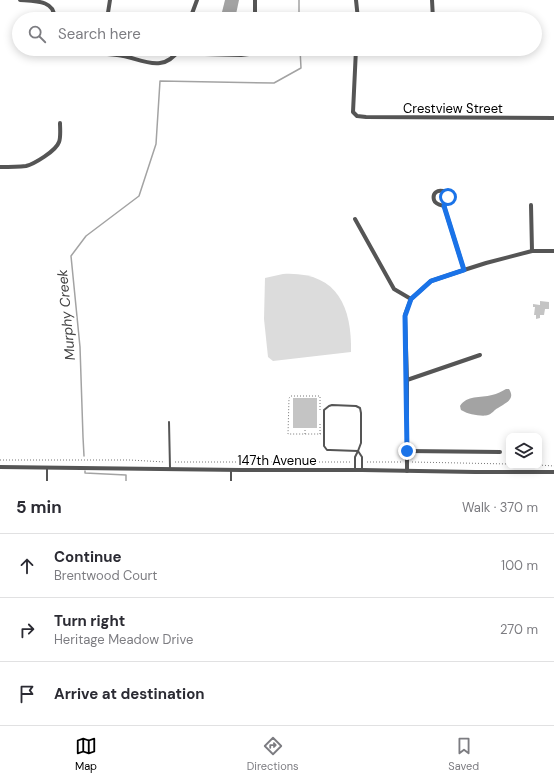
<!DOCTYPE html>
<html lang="en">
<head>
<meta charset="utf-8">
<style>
	:root { --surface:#fff; --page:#f7f7f7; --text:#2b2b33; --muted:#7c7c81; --line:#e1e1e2; --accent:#000 }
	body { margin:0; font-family:"DM Sans",sans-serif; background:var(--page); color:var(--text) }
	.controls { position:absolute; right:12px; bottom:12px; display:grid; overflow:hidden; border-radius:8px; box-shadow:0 2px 10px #0003 }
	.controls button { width:36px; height:36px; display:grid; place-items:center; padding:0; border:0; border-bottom:1px solid var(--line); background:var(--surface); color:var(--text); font:20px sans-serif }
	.stop { position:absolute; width:12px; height:12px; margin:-9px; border:3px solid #1a73e8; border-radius:50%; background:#fff }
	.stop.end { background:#1a73e8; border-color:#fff; box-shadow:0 1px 4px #0008 }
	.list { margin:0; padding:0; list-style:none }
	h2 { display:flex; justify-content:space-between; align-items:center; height:52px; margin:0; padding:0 16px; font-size:17px }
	h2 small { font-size:13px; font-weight:400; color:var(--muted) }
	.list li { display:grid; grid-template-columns:26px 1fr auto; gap:12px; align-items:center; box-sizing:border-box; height:64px; padding:0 16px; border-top:1px solid var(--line) }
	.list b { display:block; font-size:15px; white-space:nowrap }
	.list p { margin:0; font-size:13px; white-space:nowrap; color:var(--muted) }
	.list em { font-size:13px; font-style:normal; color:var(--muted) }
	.icon { flex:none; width:22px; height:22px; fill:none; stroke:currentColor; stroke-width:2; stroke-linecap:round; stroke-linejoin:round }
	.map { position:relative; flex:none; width:554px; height:481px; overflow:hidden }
	.search { position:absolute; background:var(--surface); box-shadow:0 2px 10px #0003; left:12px; right:12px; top:12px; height:44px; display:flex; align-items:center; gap:10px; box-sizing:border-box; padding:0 14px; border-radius:22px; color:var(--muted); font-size:15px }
	.sheet { height:244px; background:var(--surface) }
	nav { display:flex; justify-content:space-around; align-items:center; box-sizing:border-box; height:56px; border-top:1px solid var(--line); background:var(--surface); font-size:11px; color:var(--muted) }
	nav a { display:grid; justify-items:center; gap:2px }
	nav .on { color:var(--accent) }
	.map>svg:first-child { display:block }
	.green { fill:#dcdcdc }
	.water { fill:#a3a3a3 }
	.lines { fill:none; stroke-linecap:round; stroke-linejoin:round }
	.stream { stroke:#a3a3a3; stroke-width:1.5 }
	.building { fill:#c4c4c4 }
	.path { stroke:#777; stroke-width:1; stroke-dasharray:1 2; stroke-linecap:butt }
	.lane { stroke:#555; stroke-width:2 }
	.street { stroke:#555; stroke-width:4 }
	.route { stroke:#1a73e8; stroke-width:5 }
	.labels { text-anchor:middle; stroke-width:4; stroke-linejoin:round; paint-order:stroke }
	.street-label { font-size:13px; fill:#000; stroke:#fff }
	.water-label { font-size:14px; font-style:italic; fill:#444; stroke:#fff }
</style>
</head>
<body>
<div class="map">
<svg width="554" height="481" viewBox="0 0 554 481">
	<rect width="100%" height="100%" fill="#fff"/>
	<path class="green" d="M283 274C336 271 352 305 351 352L273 361 268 357 264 319 265 278Z"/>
	<g class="water">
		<polygon points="225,0 239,0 235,19 216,19 217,16 222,12"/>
		<path d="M506 389H509C516 400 505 403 498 408 494 410 492 414 488 415 483 417 467 414 463 411 460 410 461 409 460 406 467 395 480 398 492 395 497 394 502 391 506 389Z"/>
	</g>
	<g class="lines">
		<g class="stream">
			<polyline points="299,0 299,19"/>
			<polyline points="84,456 83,437 80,347 71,256 86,236 139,196 156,144 160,81 274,83 301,68 300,49"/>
			<polyline points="85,471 85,473 126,475 126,481"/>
		</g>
	</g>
	<g class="building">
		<polygon points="540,301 549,302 549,309 545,309 544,315 540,315 540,318 536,319 536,315 534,315 535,307 533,307 533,304 540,305"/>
		<rect x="293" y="398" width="24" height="30"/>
	</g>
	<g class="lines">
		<g class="path">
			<polyline points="320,410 320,396 291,396 289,398 288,434 321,434"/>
			<polyline points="305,434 305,428"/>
			<polyline points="320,434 320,423"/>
			<polyline points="0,460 130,460 165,462"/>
			<polyline points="175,462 351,462"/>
			<polyline points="367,462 401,462"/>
			<polyline points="412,462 509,464"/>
			<polyline points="539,465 554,466"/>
		</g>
		<g class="lane">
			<polygon points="332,405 356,406 360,408 361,413 361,443 358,451 330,450 327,450 324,446 324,410 329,406"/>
			<polyline points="169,422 170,468"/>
			<polyline points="355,469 355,457 358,451 362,457 362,470"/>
			<polyline points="231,471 231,481"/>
			<polyline points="47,481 47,468"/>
		</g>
		<g class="street">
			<path d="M20 0C34 1 56 0 54 19"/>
			<polyline points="255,0 255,19"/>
			<polyline points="356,0 358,19"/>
			<polyline points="432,0 433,19"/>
			<polyline points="107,19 110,0"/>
			<polyline points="190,19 197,0"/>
			<path d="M56 49 58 52 64 53C82 53 100 53 117 55 132 56 145 65 160 63 169 62 175 56 180 49"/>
			<polyline points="189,49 205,54 241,55 249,54 252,53 254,49"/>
			<polyline points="356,49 353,112 357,116 366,117 554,118"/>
			<path d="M0 167C8 167 17 167 26 166 34 164 56 151 59 142 61 137 60 128 60 123"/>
			<polyline points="531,205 532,251"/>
			<path d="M444 206C458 189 430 185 434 200 435 204 440 205 444 206L464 270"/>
			<polyline points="355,219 394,289 411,299"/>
			<polyline points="407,380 480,355"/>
			<polyline points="407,451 500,452"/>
			<polyline points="0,467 241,470 362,470 475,472 554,472"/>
			<polyline points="407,471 407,380 405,315 411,299 431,281 464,270 486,263 532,251 554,251"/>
		</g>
	</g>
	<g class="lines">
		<polyline class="route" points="407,451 405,316 411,299 431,281 464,270 444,206 446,203 448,197"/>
	</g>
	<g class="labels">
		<g class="street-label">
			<text x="453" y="113">Crestview Street</text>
			<text x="277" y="465">147th Avenue</text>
		</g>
		<g class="water-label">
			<text transform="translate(66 315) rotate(-95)" y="5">Murphy Creek</text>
		</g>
	</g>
</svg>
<div class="controls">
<button><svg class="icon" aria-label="layers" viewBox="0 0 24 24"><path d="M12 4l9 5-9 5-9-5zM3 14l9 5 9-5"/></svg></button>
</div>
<div class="stop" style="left:448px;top:197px"></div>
<div class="stop end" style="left:407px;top:451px"></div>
<div class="search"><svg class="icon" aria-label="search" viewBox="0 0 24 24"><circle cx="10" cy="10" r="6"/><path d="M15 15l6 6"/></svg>Search here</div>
</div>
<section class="sheet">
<h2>5 min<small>Walk · 370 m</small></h2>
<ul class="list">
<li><svg class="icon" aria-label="ahead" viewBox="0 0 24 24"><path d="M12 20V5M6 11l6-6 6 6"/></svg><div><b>Continue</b><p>Brentwood Court</p></div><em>100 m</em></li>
<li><svg class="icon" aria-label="right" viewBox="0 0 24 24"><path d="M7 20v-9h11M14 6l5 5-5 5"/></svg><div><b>Turn right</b><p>Heritage Meadow Drive</p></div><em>270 m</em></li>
<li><svg class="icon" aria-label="arrive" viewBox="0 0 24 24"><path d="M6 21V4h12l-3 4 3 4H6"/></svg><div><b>Arrive at destination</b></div></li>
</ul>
</section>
<nav>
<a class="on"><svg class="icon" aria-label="map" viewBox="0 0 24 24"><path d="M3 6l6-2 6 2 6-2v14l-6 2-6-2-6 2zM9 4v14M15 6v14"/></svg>Map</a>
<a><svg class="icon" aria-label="directions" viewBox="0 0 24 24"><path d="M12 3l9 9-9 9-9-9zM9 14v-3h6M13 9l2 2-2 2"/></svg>Directions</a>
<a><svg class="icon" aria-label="saved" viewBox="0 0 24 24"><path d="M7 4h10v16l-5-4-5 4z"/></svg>Saved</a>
</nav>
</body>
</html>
